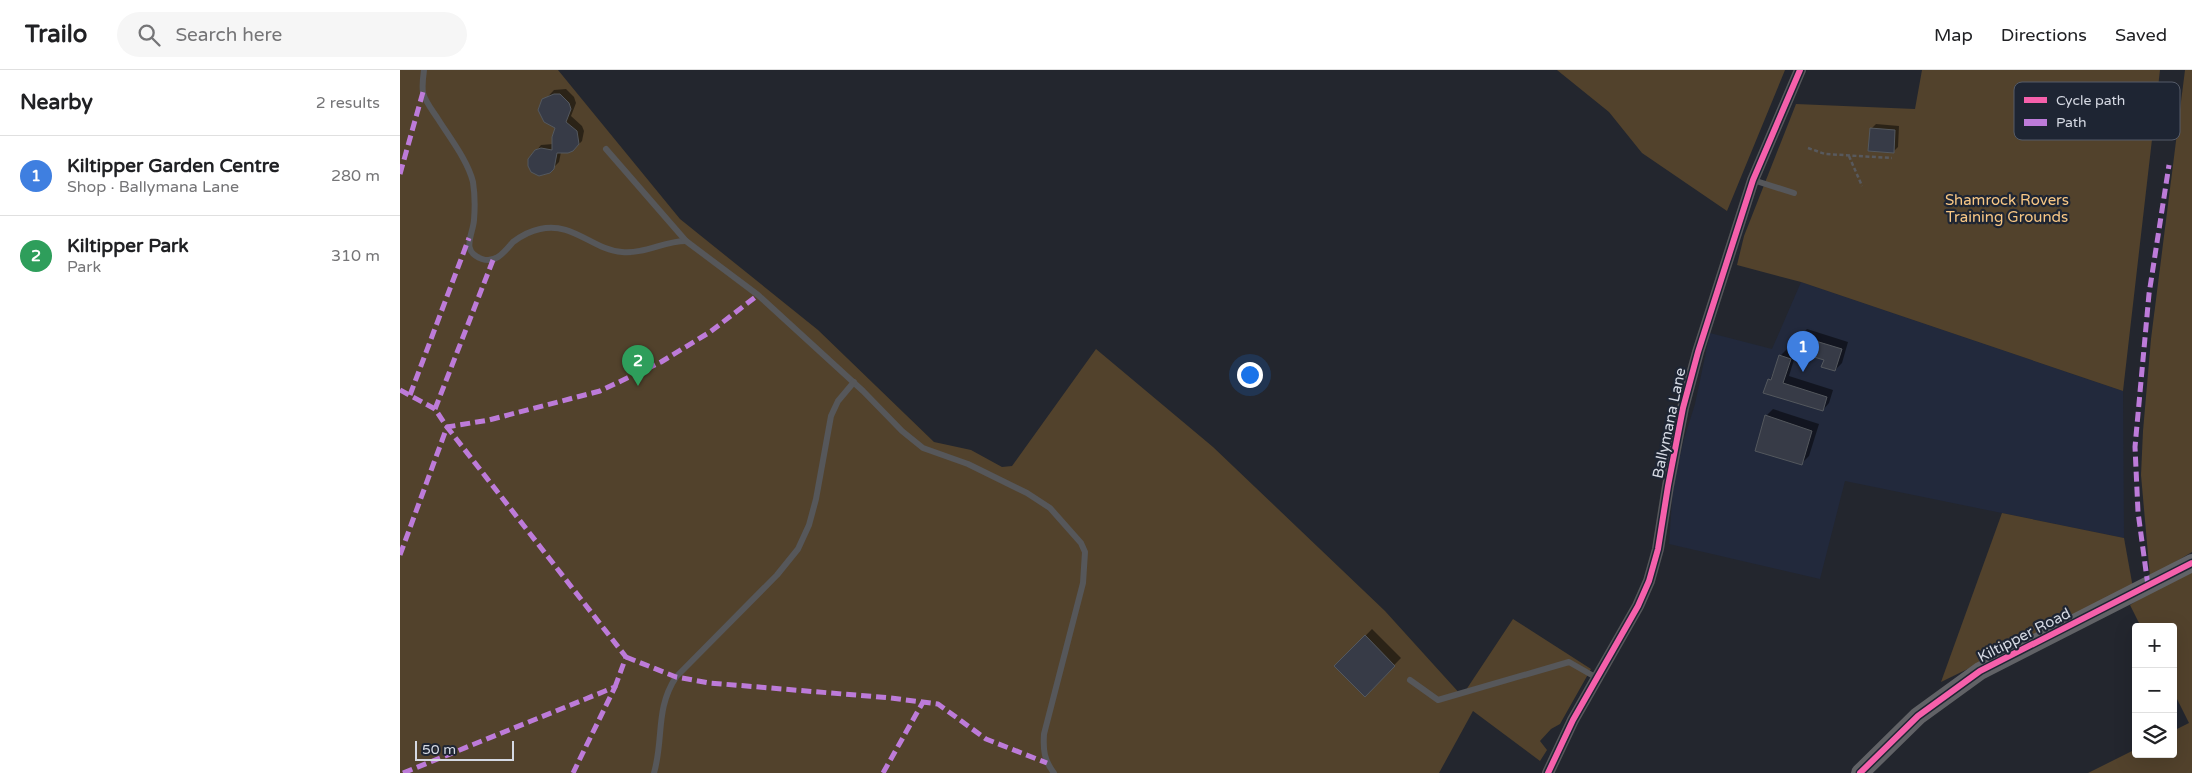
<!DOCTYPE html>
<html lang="en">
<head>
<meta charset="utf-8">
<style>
	:root { --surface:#fff; --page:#f6f6f6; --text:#202124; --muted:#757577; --line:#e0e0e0; --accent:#0b8043 }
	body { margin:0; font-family:"Varela Round",sans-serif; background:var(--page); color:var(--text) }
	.controls { position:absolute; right:15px; bottom:15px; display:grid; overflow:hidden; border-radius:5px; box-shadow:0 5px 20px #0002 }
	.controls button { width:45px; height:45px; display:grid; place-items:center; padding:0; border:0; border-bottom:1px solid var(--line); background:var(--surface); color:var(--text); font:25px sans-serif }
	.scale { position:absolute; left:15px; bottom:12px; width:99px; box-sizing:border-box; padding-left:5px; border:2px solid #d5d9e3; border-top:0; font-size:14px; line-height:18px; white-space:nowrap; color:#d5d9e3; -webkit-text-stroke:4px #1e2533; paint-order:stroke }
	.you { position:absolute; left:849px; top:304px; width:18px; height:18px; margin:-12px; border:4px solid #fff; border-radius:50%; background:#1a73e8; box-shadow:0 0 0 8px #1a73e833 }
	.badge { display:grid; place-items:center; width:32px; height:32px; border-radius:50%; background:var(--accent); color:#fff; font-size:16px; font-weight:700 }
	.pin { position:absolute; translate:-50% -41px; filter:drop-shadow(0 1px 2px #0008) }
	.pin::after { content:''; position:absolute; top:26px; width:18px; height:15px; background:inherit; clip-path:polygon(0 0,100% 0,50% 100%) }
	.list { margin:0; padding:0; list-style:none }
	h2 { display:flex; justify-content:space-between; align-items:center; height:65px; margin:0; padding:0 20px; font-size:21px }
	h2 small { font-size:16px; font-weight:400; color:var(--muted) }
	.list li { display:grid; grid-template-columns:32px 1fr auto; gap:15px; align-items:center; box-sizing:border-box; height:80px; padding:0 20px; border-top:1px solid var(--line) }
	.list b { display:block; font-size:19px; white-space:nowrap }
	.list p { margin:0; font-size:16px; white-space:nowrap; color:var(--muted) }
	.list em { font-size:16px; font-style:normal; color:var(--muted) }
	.icon { flex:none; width:28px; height:28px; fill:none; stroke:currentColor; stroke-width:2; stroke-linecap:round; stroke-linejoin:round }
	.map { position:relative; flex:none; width:1792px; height:703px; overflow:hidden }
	header { display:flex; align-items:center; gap:30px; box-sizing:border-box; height:70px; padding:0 25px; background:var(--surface); border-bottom:1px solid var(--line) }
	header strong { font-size:24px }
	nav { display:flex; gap:28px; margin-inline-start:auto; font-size:18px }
	.search { width:350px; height:45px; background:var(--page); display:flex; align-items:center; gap:12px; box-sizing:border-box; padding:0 18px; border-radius:28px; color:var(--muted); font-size:19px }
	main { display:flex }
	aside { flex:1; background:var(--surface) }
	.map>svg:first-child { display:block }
	.built { fill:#22293c }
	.green { fill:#52422c }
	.shadow { fill:#0007 }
	.building { fill:#373b47; stroke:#54585e }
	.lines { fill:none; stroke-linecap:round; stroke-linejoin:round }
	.path { stroke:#58595d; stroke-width:2.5; stroke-dasharray:4 2.5; stroke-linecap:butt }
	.lane { stroke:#56575a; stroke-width:6 }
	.street { stroke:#56575a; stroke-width:12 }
	.secondary { stroke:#616266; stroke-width:18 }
	.quiet { stroke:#bd7bd9; stroke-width:5; stroke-dasharray:10 5; stroke-linecap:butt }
	.cycleway-casing { stroke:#1e2533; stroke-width:9 }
	.cycleway { stroke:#f560ab; stroke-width:6 }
	.labels { text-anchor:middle; stroke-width:4.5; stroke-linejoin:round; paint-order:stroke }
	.park-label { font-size:15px; fill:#f8c785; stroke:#1e2533 }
	.street-label { font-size:15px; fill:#d5d9e3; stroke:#1e2533 }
	.key { fill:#1e2533; stroke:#555b68; stroke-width:1 }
	.key-label { font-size:14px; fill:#d5d9e3 }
</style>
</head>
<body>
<header>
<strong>Trailo</strong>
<div class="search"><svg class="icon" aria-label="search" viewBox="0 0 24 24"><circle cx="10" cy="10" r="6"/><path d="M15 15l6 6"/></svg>Search here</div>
<nav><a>Map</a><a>Directions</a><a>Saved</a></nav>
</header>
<main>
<aside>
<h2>Nearby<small>2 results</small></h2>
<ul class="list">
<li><span class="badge" style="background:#3f7fe0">1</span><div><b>Kiltipper Garden Centre</b><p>Shop · Ballymana Lane</p></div><em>280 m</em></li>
<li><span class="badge" style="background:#2e9e5b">2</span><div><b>Kiltipper Park</b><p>Park</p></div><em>310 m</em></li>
</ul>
</aside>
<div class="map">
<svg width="1792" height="703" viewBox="0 0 1792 703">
	<rect width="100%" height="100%" fill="#23262e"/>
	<polygon class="built" points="1401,212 1723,321 1724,468 1445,411 1420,509 1269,474 1273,416 1284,369 1295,334 1310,263 1372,279"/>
	<g class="green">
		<polygon points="0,0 158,0 280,149 418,260 534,372 571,380 602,397 612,396 696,279 813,377 985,541 1062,626 1113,549 1191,599 1160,654 1151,659 1140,671 1147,680 1140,691 1073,641 1039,703 0,703"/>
		<polygon points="1157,0 1385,0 1327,141 1242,83 1209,42"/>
		<polygon points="1522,0 1760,0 1723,321 1401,212 1337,195 1344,166 1396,34 1515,39"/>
		<polygon points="1785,0 1792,0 1792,482 1750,507 1741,405 1743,361 1751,269"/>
		<polygon points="1602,443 1724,468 1733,518 1541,612"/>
		<polygon points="1792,496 1792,703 1688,703 1736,679 1736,684 1773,684 1773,661 1789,653 1773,621 1773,557 1741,557 1730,535"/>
	</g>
	<g class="shadow">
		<polygon points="166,19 174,27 176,33 171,46 182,56 184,61 182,71 176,77 161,82 159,92 153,98 143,105 137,104 136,81 141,75 153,74 157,58 140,35 154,20"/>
		<polygon points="1476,54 1499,56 1498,77 1493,82 1471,59"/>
		<polygon points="1407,259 1448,272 1442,293 1435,300 1425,289 1397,280 1389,306 1433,320 1429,333 1423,340 1365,322 1380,286 1387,279 1395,282 1400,266"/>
		<polygon points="1373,339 1419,354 1409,386 1402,393 1366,346"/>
		<polygon points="972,559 1001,588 965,625 936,596"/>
	</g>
	<g class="building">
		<polygon points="154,24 160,24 169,33 171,39 166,52 177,61 179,74 173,81 168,83 157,83 154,99 150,103 139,106 131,102 128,96 128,89 135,80 141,78 152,80 152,67 155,58 144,52 138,40 142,29"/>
		<polygon points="1470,58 1495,60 1494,83 1468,81"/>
		<polygon points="1399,266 1442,279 1435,301 1421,297 1424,290 1394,281"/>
		<polygon points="1379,285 1391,289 1383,313 1427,327 1423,341 1363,323 1368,309 1371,310"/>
		<polygon points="1365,345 1412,361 1402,395 1355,381"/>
		<polygon points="965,565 995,596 965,627 934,596"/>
	</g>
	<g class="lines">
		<g class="path">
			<polyline points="1408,78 1425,84 1492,88"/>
			<polyline points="1449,86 1462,116"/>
		</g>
		<g class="lane">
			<path d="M24 0C23 7 22 16 23 23 26 33 33 41 38 49 50 68 68 91 73 112 75 125 75 138 74 150 73 165 60 181 82 189 96 194 105 181 113 172 121 166 130 161 140 159 172 151 193 180 222 182 245 184 264 171 286 171"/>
			<path d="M206 79 286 171 358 225 463 321 502 361 523 378 568 394 627 423 650 438 681 473 685 482 683 513 644 664C643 680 644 690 654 703"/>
			<polyline points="1353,110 1394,123"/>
			<polyline points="1010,610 1038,630 1169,592 1197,608"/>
			<path d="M254 703C264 668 255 639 276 607L377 505 398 479 409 455 416 429 431 346 438 331 454 312"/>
		</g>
		<polyline class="street" points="1148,703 1173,650 1238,536 1249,511 1258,479 1268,416 1283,338 1298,282 1353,110 1400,0"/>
		<polyline class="secondary" points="1460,703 1518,646 1580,601 1792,493"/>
		<g class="quiet">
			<polyline points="0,104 23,22"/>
			<polyline points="93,190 35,339 47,357 89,350 200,321 261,292 310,262 358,225"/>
			<polyline points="0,320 35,339"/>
			<polyline points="10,325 69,168"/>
			<polyline points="0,485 47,357 226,587 215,617"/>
			<polyline points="1748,516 1738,442 1735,377 1749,224 1769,95"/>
			<polyline points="226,587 276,607 310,613 491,628 538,634 586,669 647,693"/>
			<polyline points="3,703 215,617 173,703"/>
			<polyline points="483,703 523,632"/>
		</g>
		<defs>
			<g id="cycleway">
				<polyline points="1148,703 1173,650 1238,536 1249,511 1258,479 1268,416 1283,338 1298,282 1353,110 1400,0"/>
				<polyline points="1460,703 1518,646 1580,601 1792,493"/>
			</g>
		</defs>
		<use href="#cycleway" class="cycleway-casing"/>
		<use href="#cycleway" class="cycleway"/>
	</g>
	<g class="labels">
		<g class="park-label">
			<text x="1607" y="135">Shamrock Rovers<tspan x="1607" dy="17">Training Grounds</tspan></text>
		</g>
		<g class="street-label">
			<text transform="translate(1269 353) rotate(-78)" y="5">Ballymana Lane</text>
			<text transform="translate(1624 565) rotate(-27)" y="5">Kiltipper Road</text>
		</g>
	</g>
	<rect x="1614" y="12" width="166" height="58" rx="8" class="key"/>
	<rect x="1624" y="27" width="23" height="6" fill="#f560ab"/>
	<rect x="1624" y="49" width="23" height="7" fill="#bd7bd9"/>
	<g class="key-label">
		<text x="1656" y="35">Cycle path</text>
		<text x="1656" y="57">Path</text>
	</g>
</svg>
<div class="controls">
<button>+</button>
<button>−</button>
<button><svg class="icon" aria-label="layers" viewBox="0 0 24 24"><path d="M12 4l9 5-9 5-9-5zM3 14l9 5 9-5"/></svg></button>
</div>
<div class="scale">50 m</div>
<div class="you"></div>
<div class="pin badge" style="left:1403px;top:302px;background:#3f7fe0">1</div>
<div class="pin badge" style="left:238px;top:316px;background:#2e9e5b">2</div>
</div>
</main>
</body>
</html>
